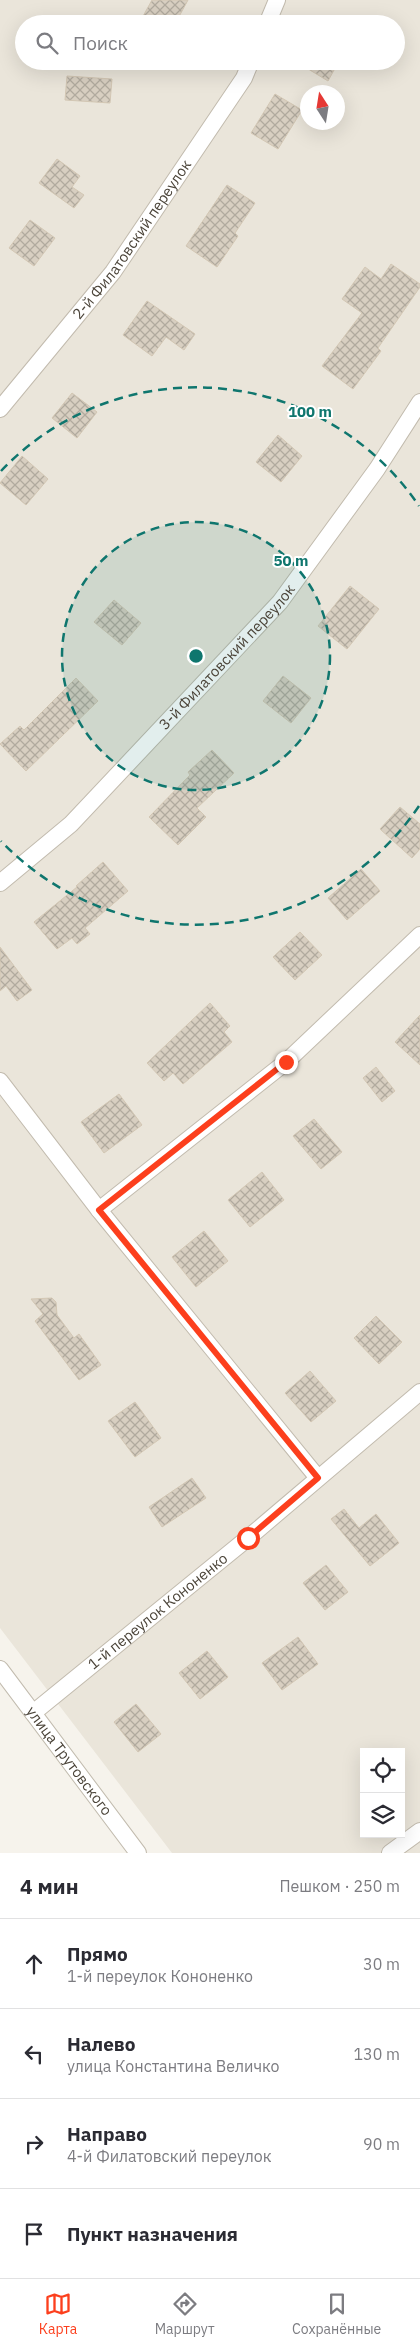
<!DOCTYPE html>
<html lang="ru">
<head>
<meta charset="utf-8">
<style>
	:root { --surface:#fff; --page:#f2f2f3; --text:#2b2b33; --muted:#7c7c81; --line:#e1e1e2; --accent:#fc3f1d }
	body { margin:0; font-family:"IBM Plex Sans",sans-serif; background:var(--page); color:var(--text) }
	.controls { position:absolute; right:15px; bottom:15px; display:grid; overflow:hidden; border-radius:0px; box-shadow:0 5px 20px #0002 }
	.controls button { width:45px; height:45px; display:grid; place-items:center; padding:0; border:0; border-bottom:1px solid var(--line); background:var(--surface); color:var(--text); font:25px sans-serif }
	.compass { position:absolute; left:300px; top:85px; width:45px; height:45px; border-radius:50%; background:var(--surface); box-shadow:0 5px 20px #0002; rotate:348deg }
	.stop { position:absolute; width:15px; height:15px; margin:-11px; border:4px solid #fc3f1d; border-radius:50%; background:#fff }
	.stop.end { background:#fc3f1d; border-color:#fff; box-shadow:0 1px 5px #0008 }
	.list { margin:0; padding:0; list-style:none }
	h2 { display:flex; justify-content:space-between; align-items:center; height:65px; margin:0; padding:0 20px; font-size:21px }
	h2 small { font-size:16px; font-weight:400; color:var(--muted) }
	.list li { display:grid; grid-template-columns:32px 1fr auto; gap:15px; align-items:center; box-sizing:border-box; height:90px; padding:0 20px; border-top:1px solid var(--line) }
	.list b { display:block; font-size:19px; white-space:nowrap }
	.list p { margin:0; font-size:16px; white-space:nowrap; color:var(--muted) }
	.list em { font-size:16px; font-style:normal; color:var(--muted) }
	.icon { flex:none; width:28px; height:28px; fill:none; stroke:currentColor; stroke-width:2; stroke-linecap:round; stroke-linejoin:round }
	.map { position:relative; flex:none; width:420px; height:1853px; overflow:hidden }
	.search { position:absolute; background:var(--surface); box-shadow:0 5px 20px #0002; left:15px; right:15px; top:15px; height:55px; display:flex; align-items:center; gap:12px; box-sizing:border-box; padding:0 18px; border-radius:28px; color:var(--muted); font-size:19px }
	.sheet { height:425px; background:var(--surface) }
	nav { display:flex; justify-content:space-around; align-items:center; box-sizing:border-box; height:70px; border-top:1px solid var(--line); background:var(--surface); font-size:14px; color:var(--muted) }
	nav a { display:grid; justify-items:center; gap:2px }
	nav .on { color:var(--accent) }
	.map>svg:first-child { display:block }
	.residential { fill:#eae5da; fill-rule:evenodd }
	.building { fill:url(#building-cross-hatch); stroke:#d3c7b4 }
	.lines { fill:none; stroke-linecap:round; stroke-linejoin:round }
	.street-casing { stroke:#c2bbae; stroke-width:18 }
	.street { stroke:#fff; stroke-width:16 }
	.route { stroke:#fc3f1d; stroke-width:6 }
	.ring { fill:none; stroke:#0f766e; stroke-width:2.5; stroke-dasharray:9 6 }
	.labels { text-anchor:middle; stroke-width:4; stroke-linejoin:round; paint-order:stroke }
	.street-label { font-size:15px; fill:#4b4439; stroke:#fff }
	.centre { fill:#0f766e; stroke:#fff; stroke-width:2.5 }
	.ring-label { font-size:15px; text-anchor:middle; font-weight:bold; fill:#0f766e; stroke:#fff; stroke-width:4; stroke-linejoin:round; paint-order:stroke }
</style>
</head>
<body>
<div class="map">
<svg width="420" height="1853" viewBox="0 0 420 1853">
	<defs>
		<pattern id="building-cross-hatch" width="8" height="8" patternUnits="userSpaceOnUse" patternTransform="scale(1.25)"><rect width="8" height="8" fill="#d8cfc1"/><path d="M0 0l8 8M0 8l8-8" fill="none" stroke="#b1aa9e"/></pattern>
	</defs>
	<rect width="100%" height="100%" fill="#f6f3ec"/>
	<path class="residential" d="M0 0H420V1853H172L0 1628ZM24 24H396V61H24ZM308 92H338V122H308ZM364 1752H401V1834H364Z"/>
	<g class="building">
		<polygon points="152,0 188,0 175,24 152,24 142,18"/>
		<polygon points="295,61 339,61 328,81"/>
		<polygon points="67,76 112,79 110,103 65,100"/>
		<polygon points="275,94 302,110 278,149 251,133"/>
		<polygon points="57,159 80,176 72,187 84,195 74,208 39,183"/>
		<polygon points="227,185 255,203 235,233 238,236 217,267 186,246"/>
		<polygon points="30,220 55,238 34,266 9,248"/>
		<polygon points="391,264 420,284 420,287 378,348 381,351 353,389 322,366 362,313 342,299 365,267 381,279"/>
		<polygon points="147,301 195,334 184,350 166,337 152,356 123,335"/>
		<polygon points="72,393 97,412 77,438 52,418"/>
		<polygon points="278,435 302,456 281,482 256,462"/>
		<polygon points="22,456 48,479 26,505 0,483"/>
		<polygon points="350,586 379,609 347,649 318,626"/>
		<polygon points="114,600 141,623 122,645 94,622"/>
		<polygon points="283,676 311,698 291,723 263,701"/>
		<polygon points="76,678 98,701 26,771 0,744 20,726 24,730"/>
		<polygon points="212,750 234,773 197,808 206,817 178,845 149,817 190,775 188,772"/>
		<polygon points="400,807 420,824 420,849 412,858 380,829"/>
		<polygon points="103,862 128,891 85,928 90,934 77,944 72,938 57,949 34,922 77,887 76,886"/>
		<polygon points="361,869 380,891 347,920 328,898"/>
		<polygon points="300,932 322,955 295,980 273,957"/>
		<polygon points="0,947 32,990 17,1001 6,986 0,991"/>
		<polygon points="210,1003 230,1026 224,1032 232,1042 183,1084 173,1073 164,1081 147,1063"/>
		<polygon points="420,1015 420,1065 395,1042"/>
		<polygon points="376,1067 395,1091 382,1102 363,1078"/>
		<polygon points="119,1094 142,1125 104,1153 81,1122"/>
		<polygon points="314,1119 342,1152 321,1169 293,1136"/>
		<polygon points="262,1172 284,1200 250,1227 228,1200"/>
		<polygon points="204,1231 228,1261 196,1287 172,1257"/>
		<polygon points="52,1298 56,1302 57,1315 74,1338 79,1334 101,1365 79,1380 35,1321 43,1314 31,1299"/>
		<polygon points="376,1316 402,1342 379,1364 354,1338"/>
		<polygon points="310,1371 336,1401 311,1422 285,1393"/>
		<polygon points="135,1402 161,1438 135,1457 108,1421"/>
		<polygon points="192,1478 206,1498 162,1527 149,1507"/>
		<polygon points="344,1509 359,1528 376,1514 399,1543 370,1566 331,1519"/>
		<polygon points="326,1565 348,1592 325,1610 303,1583"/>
		<polygon points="298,1637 318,1664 282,1690 262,1663"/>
		<polygon points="207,1651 228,1677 200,1699 179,1673"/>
		<polygon points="136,1704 161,1734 138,1752 114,1722"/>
	</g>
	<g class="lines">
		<defs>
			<g id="street">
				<polyline points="267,24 277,0"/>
				<path id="s1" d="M0 409 113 272 244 78 251 61"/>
				<path id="s2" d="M0 883 71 824 280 602 377 469 420 402"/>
				<polyline points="0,1081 99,1210 318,1478"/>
				<polyline points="99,1210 286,1062 420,935"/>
				<path id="s3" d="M0 1669 138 1853"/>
				<path id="s4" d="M33 1713 248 1538 420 1392"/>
				<polyline points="390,1853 420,1831"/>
			</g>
		</defs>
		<use href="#street" class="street-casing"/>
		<use href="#street" class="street"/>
	</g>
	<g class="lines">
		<polyline class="route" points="248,1538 318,1478 99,1210 286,1062"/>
	</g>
	<circle cx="196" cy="656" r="134" fill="#0f766e" fill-opacity=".12"/>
	<g class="ring">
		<circle cx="196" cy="656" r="134"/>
		<path d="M419 806A269 269 0 0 1 1 841M1 471A269 269 0 0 1 419 506"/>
	</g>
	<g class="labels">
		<g class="street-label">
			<text dy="5" stroke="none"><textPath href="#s1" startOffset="215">2-й Филатовский переулок</textPath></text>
			<text dy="5" stroke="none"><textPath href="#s2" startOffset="321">3-й Филатовский переулок</textPath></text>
			<text dy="5" stroke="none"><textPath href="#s4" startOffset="161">1-й переулок Кононенко</textPath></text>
			<text dy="5" stroke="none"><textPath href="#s3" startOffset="115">улица Трутовского</textPath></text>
		</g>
	</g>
	<circle cx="196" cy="656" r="8" class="centre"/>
	<g class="ring-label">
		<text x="310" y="417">100 m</text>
		<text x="291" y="566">50 m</text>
	</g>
</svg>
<div class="controls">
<button><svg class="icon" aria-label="locate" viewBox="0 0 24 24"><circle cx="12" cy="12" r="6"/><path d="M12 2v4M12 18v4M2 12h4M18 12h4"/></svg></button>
<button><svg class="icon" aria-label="layers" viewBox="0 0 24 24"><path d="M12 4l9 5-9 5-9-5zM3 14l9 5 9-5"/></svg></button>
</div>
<svg class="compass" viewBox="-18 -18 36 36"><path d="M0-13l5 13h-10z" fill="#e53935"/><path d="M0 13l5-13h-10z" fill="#7c7c81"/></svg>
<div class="stop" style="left:248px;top:1538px"></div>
<div class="stop end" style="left:286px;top:1062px"></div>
<div class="search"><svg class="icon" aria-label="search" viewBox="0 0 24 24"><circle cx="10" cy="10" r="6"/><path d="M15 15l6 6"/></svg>Поиск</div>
</div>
<section class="sheet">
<h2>4 мин<small>Пешком · 250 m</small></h2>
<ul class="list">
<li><svg class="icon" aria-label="ahead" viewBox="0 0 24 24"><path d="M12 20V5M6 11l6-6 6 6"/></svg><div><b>Прямо</b><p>1-й переулок Кононенко</p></div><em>30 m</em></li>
<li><svg class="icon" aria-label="left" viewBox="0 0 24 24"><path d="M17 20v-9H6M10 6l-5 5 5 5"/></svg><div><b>Налево</b><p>улица Константина Величко</p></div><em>130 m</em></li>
<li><svg class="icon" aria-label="right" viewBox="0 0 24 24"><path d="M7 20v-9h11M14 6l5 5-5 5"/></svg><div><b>Направо</b><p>4-й Филатовский переулок</p></div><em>90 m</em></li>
<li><svg class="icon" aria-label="arrive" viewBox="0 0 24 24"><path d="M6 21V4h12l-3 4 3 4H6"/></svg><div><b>Пункт назначения</b></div></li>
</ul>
</section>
<nav>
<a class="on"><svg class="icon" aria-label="map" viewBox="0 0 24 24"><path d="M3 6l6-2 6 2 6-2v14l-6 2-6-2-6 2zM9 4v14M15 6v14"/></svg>Карта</a>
<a><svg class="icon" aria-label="directions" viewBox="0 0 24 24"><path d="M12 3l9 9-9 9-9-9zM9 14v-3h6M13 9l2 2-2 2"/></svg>Маршрут</a>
<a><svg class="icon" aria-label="saved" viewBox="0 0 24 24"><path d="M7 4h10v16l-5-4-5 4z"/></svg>Сохранённые</a>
</nav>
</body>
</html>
